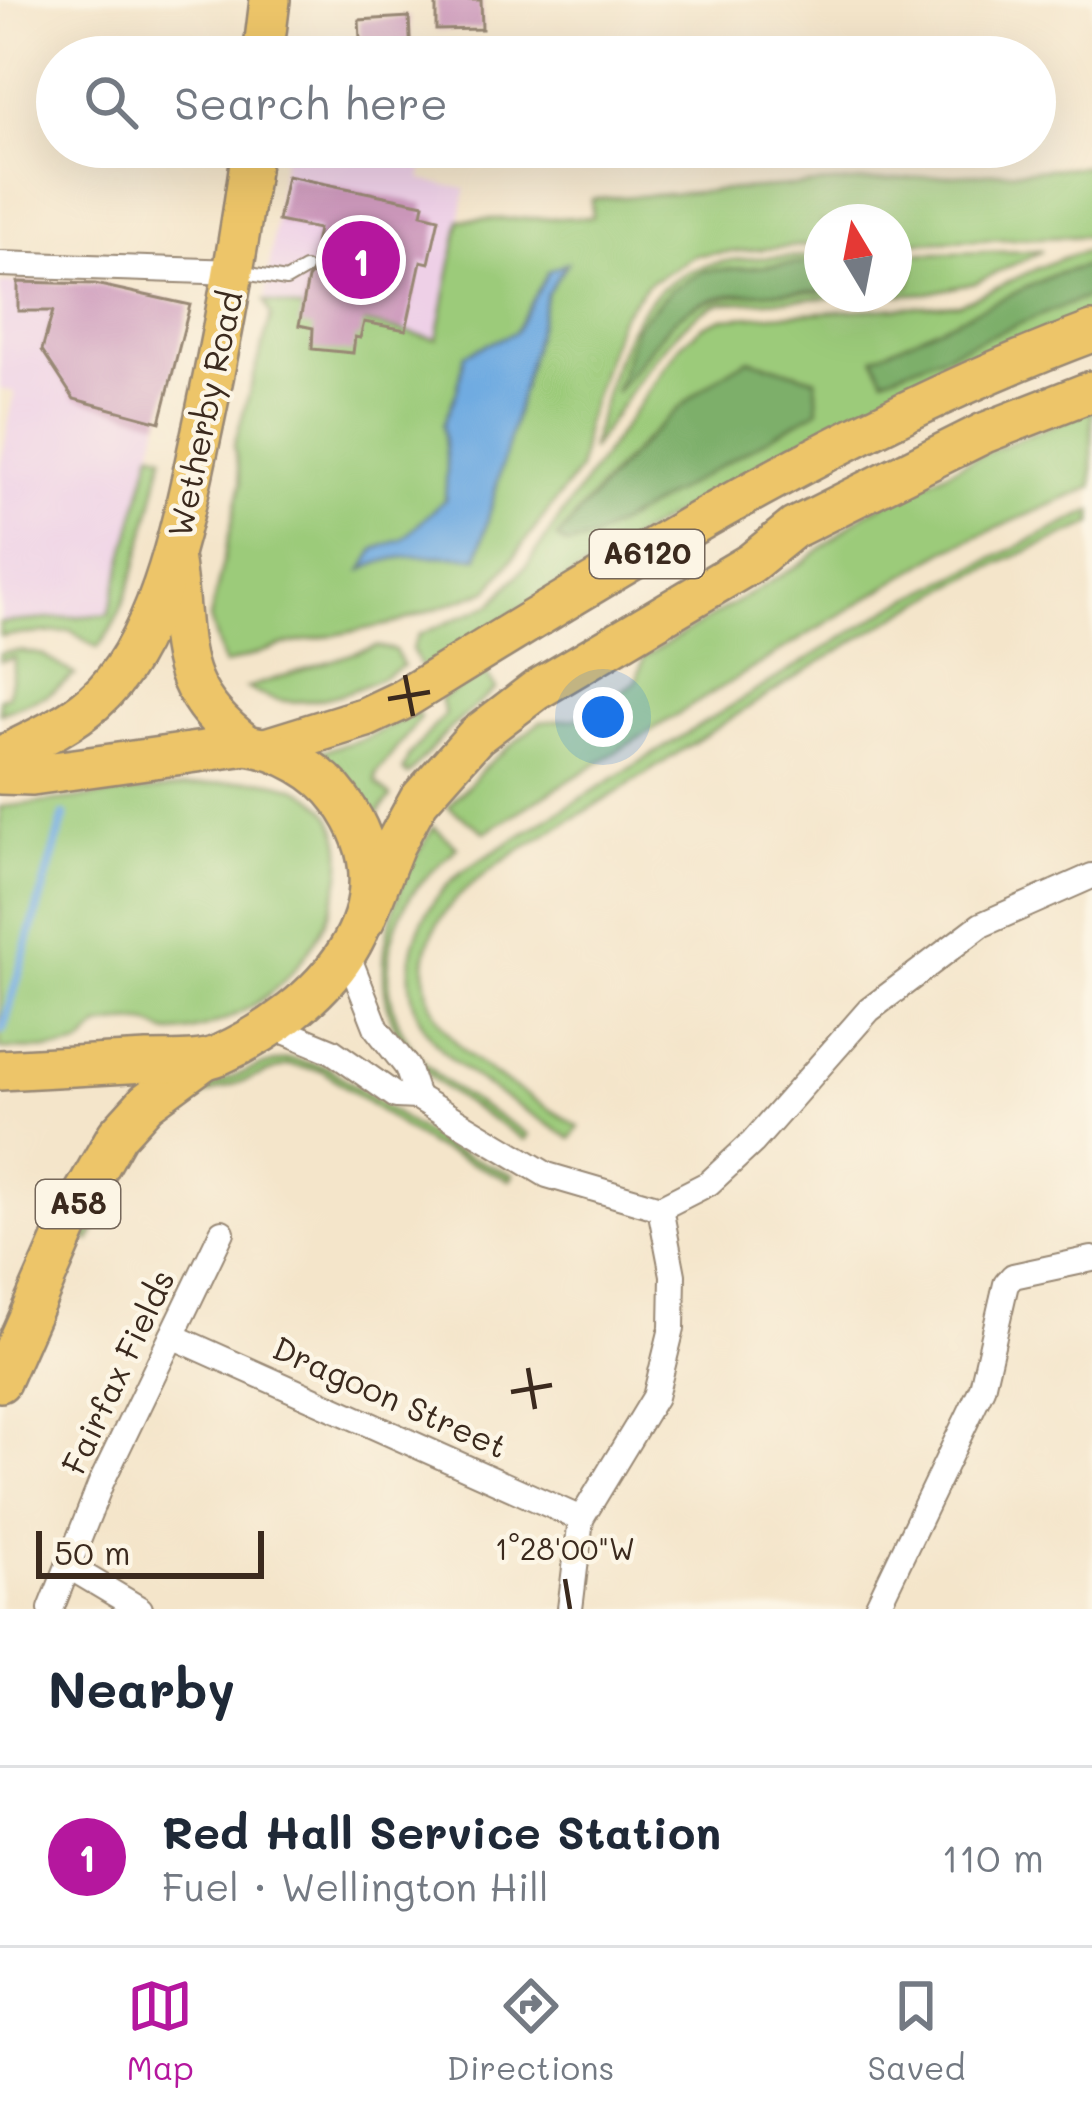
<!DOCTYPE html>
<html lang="en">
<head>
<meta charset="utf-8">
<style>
	:root { --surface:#fff; --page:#f6f6f7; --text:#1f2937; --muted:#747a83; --line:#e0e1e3; --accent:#b5179e }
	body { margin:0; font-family:Mali,sans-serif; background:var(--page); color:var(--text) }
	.compass { position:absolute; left:804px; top:204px; width:108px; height:108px; border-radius:50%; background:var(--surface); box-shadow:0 12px 48px #0002; rotate:350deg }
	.scale { position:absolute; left:36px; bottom:30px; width:228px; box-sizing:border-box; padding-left:12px; border:6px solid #3b2a1e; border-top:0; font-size:33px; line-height:42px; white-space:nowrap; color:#3b2a1e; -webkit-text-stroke:9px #fcf5e5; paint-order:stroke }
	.you { position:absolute; left:603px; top:717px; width:42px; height:42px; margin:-30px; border:9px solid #fff; border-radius:50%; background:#1a73e8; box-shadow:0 0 0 18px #1a73e833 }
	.badge { display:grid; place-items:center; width:78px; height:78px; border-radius:50%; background:var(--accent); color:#fff; font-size:39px; font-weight:700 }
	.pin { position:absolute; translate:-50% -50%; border:6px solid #fff; box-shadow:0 3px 12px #0006 }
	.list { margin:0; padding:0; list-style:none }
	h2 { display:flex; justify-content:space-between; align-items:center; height:156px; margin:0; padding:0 48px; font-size:51px }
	h2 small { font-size:39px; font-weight:400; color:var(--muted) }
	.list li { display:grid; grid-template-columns:78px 1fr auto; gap:36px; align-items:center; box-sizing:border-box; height:180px; padding:0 48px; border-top:3px solid var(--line) }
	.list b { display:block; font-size:45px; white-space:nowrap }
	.list p { margin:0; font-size:39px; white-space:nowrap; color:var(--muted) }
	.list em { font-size:39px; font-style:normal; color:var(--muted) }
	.icon { flex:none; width:66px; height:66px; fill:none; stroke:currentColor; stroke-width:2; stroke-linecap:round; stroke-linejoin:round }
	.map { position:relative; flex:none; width:1092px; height:1609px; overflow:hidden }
	.search { position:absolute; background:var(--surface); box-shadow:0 12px 48px #0002; left:36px; right:36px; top:36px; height:132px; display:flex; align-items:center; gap:30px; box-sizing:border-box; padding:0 42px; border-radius:66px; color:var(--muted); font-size:45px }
	.sheet { height:336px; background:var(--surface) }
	nav { display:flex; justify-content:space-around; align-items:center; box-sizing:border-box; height:168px; border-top:3px solid var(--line); background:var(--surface); font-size:33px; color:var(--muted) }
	nav a { display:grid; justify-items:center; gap:6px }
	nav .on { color:var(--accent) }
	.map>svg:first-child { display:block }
	.built { fill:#eed0e7 }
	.green { fill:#9ccb7a; stroke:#6c7a4c; stroke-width:3; fill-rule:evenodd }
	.forest { fill:#7daf6a; stroke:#5c6c44; stroke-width:3 }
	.water { fill:#70abe1; stroke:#566a80; stroke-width:3 }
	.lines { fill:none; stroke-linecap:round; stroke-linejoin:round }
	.stream { stroke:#70abe1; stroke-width:9 }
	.building { fill:#cc98bb }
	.service-casing { stroke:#988874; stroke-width:16 }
	.minor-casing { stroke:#988874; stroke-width:28 }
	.primary-casing { stroke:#988874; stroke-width:44 }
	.trunk-casing { stroke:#988874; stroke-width:44 }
	.service { stroke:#fff; stroke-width:12 }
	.minor { stroke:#fff; stroke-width:24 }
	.primary { stroke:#edc569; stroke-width:39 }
	.trunk { stroke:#edc569; stroke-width:39 }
	.ticks { fill:none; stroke:#3b2a1e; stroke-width:4.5 }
	.labels { text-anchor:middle; stroke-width:9; stroke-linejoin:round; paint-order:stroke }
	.shield { fill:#fcf5e5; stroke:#75675a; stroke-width:3 }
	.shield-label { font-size:30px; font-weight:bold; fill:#3b2a1e }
	.street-label { font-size:33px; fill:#3b2a1e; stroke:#fcf5e5 }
	.ticks-label { font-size:30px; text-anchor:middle; fill:#3b2a1e; stroke:#fcf5e5; stroke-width:9; stroke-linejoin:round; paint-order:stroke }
</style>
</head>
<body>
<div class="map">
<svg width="1092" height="1609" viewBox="0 0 1092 1609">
	<rect width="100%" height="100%" fill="#fcf5e5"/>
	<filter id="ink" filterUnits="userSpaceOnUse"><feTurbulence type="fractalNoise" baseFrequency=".00833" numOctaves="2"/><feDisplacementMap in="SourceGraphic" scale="24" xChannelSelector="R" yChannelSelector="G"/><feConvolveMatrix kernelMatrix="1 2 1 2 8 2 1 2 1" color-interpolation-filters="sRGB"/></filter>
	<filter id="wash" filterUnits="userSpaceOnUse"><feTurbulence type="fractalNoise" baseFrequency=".004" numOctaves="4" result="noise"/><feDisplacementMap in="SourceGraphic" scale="48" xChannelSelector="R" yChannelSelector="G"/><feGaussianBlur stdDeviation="2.7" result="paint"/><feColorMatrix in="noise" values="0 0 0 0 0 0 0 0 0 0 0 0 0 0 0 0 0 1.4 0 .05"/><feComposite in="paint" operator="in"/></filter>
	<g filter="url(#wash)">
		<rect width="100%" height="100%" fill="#f4e5ca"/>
		<g class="built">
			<polygon points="285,147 428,147 421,180 466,189 438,339 265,301"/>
			<polygon points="0,283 94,283 190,305 109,615 0,623 0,467 15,392 0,389"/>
		</g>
		<g class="green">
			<polygon points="1092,166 1092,236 894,243 894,222 822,222 822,244 696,255 647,284 619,319 586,422 579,470 489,590 396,623 283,645 224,665 210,619 241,483 234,446 271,316 265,301 437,339 460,220 592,217 592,199"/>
			<path d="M1092 250V264L1053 275 875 358 1092 295V314C1004 348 917 384 832 427 691 498 557 587 422 669L412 649 418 635 492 604 527 565 682 343 703 326 723 318 958 304C1004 288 1044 259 1092 250ZM749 359 797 373 558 539C604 478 681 395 749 359Z"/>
			<path d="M1042 251 975 283 928 293 721 303C670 318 622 407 590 451 610 383 622 292 701 267 739 255 783 258 822 256V262L704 271 617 390C638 368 654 339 677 318 716 281 842 294 894 294V287L910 286 914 269 908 259H894V254Z"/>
			<polygon points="1092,409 1092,487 946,550 485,832 448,807 489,763 540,722 575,719 636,682 644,657 804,562 866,513 976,457"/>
			<path d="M152 451 164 455C150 508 133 610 97 648L71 631 0 636V623L109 614Z"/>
			<path d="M1092 511V524C1036 548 979 570 926 600 817 660 713 731 608 798 562 826 483 866 450 906 437 922 426 943 425 964 422 1049 518 1087 579 1127L571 1139C529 1111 477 1085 442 1050 388 996 407 917 461 872L896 605Z"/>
			<path d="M376 646 395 650 403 666C358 692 295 718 247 688Z"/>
			<polygon points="20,651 43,655 75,675 47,695 0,713 0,698 8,696 15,658 0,661 0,653"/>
			<polygon points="485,672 496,689 449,729 408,775 403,771 408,757 445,714 440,699"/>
			<polygon points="417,713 420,717 415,725 376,774 376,783 391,797 374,818 358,787 320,757 319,752 366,738"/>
			<path d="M249 780C401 784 339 955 250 1007 227 1020 199 1033 172 1033 163 1034 157 1026 148 1024 138 1021 113 1023 102 1026 94 1029 89 1039 82 1044 66 1052 19 1049 0 1049V807Z"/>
			<path d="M434 827 457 847C443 863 425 875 412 894 378 945 381 1012 421 1059 449 1091 494 1112 529 1135L525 1140C493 1119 454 1099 426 1072 355 1003 385 899 434 827Z"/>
			<path d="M290 1059 327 1067 445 1147 513 1175 510 1180 429 1145 323 1071 288 1065 207 1094 165 1120 127 1163 90 1241 84 1239C121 1161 143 1113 228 1079 248 1071 268 1062 290 1059Z"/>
		</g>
		<g class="forest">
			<path d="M822 262V291C779 294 719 286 683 313 657 333 636 368 615 393L636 326 671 290 704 271Z"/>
			<polygon points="1092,264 1092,295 884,378 874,357 1054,275"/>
			<path d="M749 359 816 379 818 410 591 540 567 545 557 538C616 474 671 400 749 359Z"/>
		</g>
		<path class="water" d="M567 263 547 294 478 557C437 557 401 550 363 570L375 549 403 539 445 499 447 467 443 425 457 391 465 354 515 332 549 271Z"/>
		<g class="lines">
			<polyline class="stream" points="3,1029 64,816"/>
		</g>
		<g id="blocks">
			<g class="building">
				<polygon points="436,0 481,0 482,29 436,30"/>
				<polygon points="409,17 411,57 361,57 359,20"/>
				<polygon points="287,176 424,204 422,214 439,218 429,263 421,261 406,330 364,322 360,338 355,337 353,353 312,349 313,328 299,325 308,279 315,270 312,261 318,229 278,221"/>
				<polygon points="18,282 95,284 190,305 160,422 74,399 42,350 53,311 18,311"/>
			</g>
		</g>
	</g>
	<g filter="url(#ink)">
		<use href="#blocks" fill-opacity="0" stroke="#988874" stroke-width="3"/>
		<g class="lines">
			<defs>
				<polyline id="service" points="238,272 286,280 305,269"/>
				<g id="minor">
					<polyline points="0,264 236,272"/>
					<polyline points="347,953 377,1029 407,1067 417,1097"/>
					<polyline points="274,1027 332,1051 396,1096 417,1097 547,1175 660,1208 709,1183 753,1142 869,1010 981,925 1092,876"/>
					<polyline points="172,1336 581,1519"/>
					<polyline points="68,1566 140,1609"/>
					<polyline points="51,1609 101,1483 222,1232"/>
					<polyline points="570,1609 581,1519 655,1397 672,1328 673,1275 660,1208"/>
					<polyline points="876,1609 982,1388 1006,1284 1013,1276 1092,1259"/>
				</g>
				<g id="primary">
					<polyline points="263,57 270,0"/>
					<path d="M173 556C187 642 168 685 247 745"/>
					<path d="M0 757C32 741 67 726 94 702 161 644 185 509 203 426 223 333 240 241 252 147"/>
					<polyline points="0,1382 79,1202 117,1135 147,1102 204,1060"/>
				</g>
				<g id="trunk">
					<path d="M266 748 366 717 400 701C622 565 847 423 1092 332"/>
					<path d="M0 774 32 775 247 745C282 750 320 771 340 799 421 909 318 1011 219 1055 198 1064 170 1061 147 1062 98 1065 49 1067 0 1070"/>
					<polyline points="365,919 394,846 419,800 476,736 535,691 751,563 794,528 984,433 1092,391"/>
				</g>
			</defs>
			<use href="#service" class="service-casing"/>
			<use href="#minor" class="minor-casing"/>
			<use href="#primary" class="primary-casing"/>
			<use href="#trunk" class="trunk-casing"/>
			<use href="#service" class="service"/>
			<use href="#minor" class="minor"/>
			<use href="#primary" class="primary"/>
			<use href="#trunk" class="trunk"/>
		</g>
	</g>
	<path class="ticks" d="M405 675 413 716M388 699 430 692M528 1368 535 1409M511 1392 552 1385M565 1579 570 1609"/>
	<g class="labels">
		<g class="shield">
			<rect x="590" y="530" width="114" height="48" rx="9"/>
			<rect x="36" y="1180" width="84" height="48" rx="9"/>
		</g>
		<g class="shield-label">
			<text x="647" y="564">A6120</text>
			<text x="78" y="1214">A58</text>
		</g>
		<g class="street-label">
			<text transform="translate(205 414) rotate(-78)" y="12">Wetherby Road</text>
			<text transform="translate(118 1372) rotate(-65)" y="12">Fairfax Fields</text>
			<text transform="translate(390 1397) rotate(24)" y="12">Dragoon Street</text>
		</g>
	</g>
	<g class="ticks-label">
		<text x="565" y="1560">1°28'00"W</text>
	</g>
</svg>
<svg class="compass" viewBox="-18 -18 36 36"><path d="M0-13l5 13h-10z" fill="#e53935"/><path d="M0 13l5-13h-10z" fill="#747a83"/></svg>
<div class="scale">50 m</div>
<div class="you"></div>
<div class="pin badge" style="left:361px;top:260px">1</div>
<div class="search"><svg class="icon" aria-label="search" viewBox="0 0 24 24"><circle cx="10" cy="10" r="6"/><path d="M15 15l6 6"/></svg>Search here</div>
</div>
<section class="sheet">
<h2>Nearby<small></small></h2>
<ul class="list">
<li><span class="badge">1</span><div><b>Red Hall Service Station</b><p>Fuel · Wellington Hill</p></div><em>110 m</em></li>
</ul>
</section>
<nav>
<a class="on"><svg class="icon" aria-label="map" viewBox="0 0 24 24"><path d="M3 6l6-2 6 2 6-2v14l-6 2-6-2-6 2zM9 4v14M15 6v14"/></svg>Map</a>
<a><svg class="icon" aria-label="directions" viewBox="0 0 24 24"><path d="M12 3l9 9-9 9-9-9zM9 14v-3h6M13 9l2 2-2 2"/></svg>Directions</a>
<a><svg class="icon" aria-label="saved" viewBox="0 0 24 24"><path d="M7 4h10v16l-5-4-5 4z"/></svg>Saved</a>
</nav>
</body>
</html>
